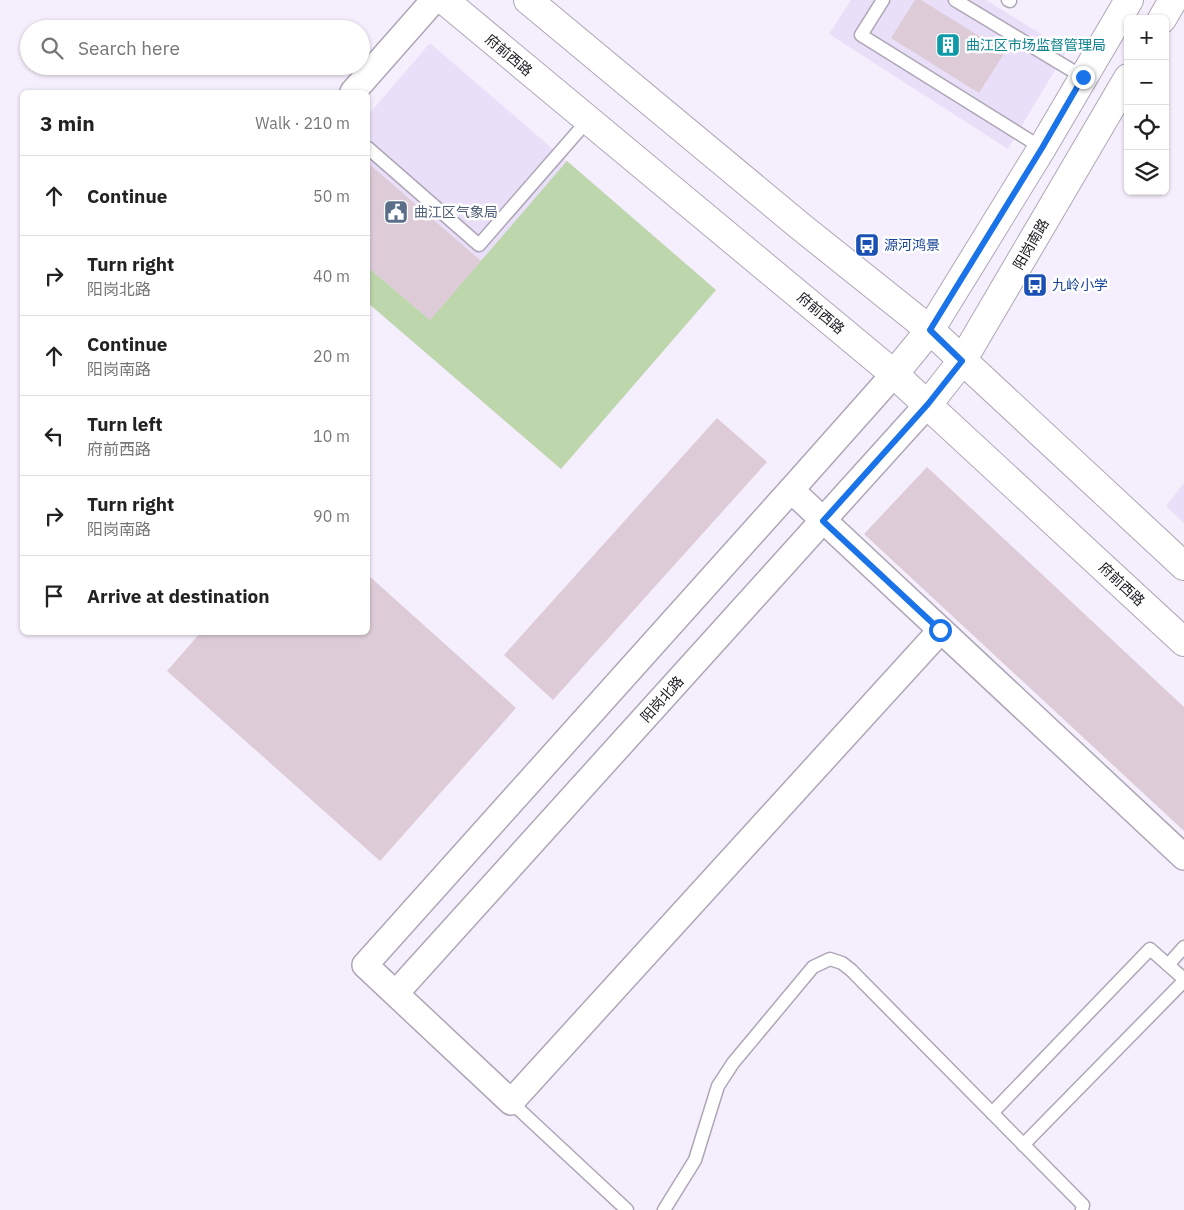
<!DOCTYPE html>
<html lang="en">
<head>
<meta charset="utf-8">
<style>
	:root { --surface:#fff; --page:#f2f2f2; --text:#222; --muted:#767676; --line:#e0e0e0 }
	body { margin:0; font-family:"IBM Plex Sans","Noto Sans SC",sans-serif; background:var(--page); color:var(--text) }
	.controls { position:absolute; right:15px; top:15px; display:grid; overflow:hidden; border-radius:8px; box-shadow:0 1px 4px #0004 }
	.controls button { width:45px; height:45px; display:grid; place-items:center; padding:0; border:0; border-bottom:1px solid var(--line); background:var(--surface); color:var(--text); font:25px sans-serif }
	.stop { position:absolute; width:15px; height:15px; margin:-11px; border:4px solid #1a73e8; border-radius:50%; background:#fff }
	.stop.end { background:#1a73e8; border-color:#fff; box-shadow:0 1px 5px #0008 }
	.list { margin:0; padding:0; list-style:none }
	h2 { display:flex; justify-content:space-between; align-items:center; height:65px; margin:0; padding:0 20px; font-size:21px }
	h2 small { font-size:16px; font-weight:400; color:var(--muted) }
	.list li { display:grid; grid-template-columns:32px 1fr auto; gap:15px; align-items:center; box-sizing:border-box; height:80px; padding:0 20px; border-top:1px solid var(--line) }
	.list b { display:block; font-size:19px; white-space:nowrap }
	.list p { margin:0; font-size:16px; white-space:nowrap; color:var(--muted) }
	.list em { font-size:16px; font-style:normal; color:var(--muted) }
	.icon { flex:none; width:28px; height:28px; fill:none; stroke:currentColor; stroke-width:2; stroke-linecap:round; stroke-linejoin:round }
	.map { position:relative; flex:none; width:1184px; height:1210px; overflow:hidden }
	.search { position:absolute; background:var(--surface); box-shadow:0 1px 4px #0004; left:20px; top:20px; width:350px; height:55px; display:flex; align-items:center; gap:12px; box-sizing:border-box; padding:0 18px; border-radius:28px; color:var(--muted); font-size:19px }
	.panel { position:absolute; background:var(--surface); box-shadow:0 1px 4px #0004; left:20px; top:90px; width:350px; height:545px; border-radius:8px }
	.map>svg:first-child { display:block }
	.built { fill:#eadff8 }
	.green { fill:#bdd6ab }
	.building { fill:#ddccd7 }
	.lines { fill:none; stroke-linecap:round; stroke-linejoin:round }
	.lane-casing { stroke:#aea6b7; stroke-width:15 }
	.street-casing { stroke:#aea6b7; stroke-width:28 }
	.secondary-casing { stroke:#aea6b7; stroke-width:30 }
	.primary-casing { stroke:#aea6b7; stroke-width:30 }
	.lane { stroke:#fff; stroke-width:12 }
	.street { stroke:#fff; stroke-width:25 }
	.secondary { stroke:#fff; stroke-width:28 }
	.primary { stroke:#fff; stroke-width:28 }
	.route { stroke:#1a73e8; stroke-width:6 }
	.labels { text-anchor:middle; stroke-width:5; stroke-linejoin:round; paint-order:stroke }
	.culture-label { font-size:14px; fill:#0d838f; stroke:#fff; text-anchor:start }
	.street-label { font-size:14px; fill:#1a171d; stroke:#fff }
	.service-label { font-size:14px; fill:#4e5e75; stroke:#fff; text-anchor:start }
	.transit-label { font-size:14px; fill:#164399; stroke:#fff; text-anchor:start }
</style>
</head>
<body>
<div class="map">
<svg width="1184" height="1210" viewBox="0 0 1184 1210">
	<rect width="100%" height="100%" fill="#f5effd"/>
	<g class="built">
		<polygon points="851,0 986,0 1067,50 1008,149 829,34"/>
		<polygon points="430,43 716,290 561,469 368,303 368,115"/>
		<polygon points="1184,483 1184,523 1166,506"/>
	</g>
	<polygon class="green" points="567,161 716,290 561,469 368,303 368,272 370,269 430,320"/>
	<g class="building">
		<polygon points="915,0 921,0 1005,52 979,93 891,38"/>
		<polygon points="368,163 481,261 430,320 370,269 368,272"/>
		<polygon points="717,418 767,462 553,700 504,655"/>
		<polygon points="927,467 1184,707 1184,831 864,534"/>
		<polygon points="368,575 516,708 380,861 167,671 201,632 368,632"/>
	</g>
	<g class="lines">
		<defs>
			<g id="lane">
				<polyline points="883,0 861,35 1042,148"/>
				<polyline points="955,0 1083,77"/>
				<polyline points="1008,0 1010,1"/>
				<polyline points="368,148 479,245 588,120"/>
				<polyline points="1168,965 1184,947"/>
				<polyline points="511,1102 627,1210"/>
				<polyline points="992,1113 1150,949 1184,979"/>
				<polyline points="1023,1145 1184,981"/>
				<polyline points="664,1210 695,1160 718,1086 733,1063 813,967 830,959 842,963 851,970 1083,1205 1082,1210"/>
			</g>
			<g id="street">
				<polyline points="353,92 434,0"/>
				<polyline points="894,374 791,490 365,965 511,1102 941,630"/>
				<polyline points="791,490 1184,857"/>
				<polyline points="396,993 928,404"/>
			</g>
			<g id="secondary">
				<polyline points="1162,19 1173,0"/>
				<polyline points="894,374 930,330 1042,148 1129,0"/>
				<polyline points="928,404 962,361 1128,78"/>
			</g>
			<g id="primary">
				<polyline points="444,0 894,374 1184,642"/>
				<polyline points="528,0 800,226 930,330 1184,566"/>
			</g>
		</defs>
		<use href="#lane" class="lane-casing"/>
		<use href="#street" class="street-casing"/>
		<use href="#secondary" class="secondary-casing"/>
		<use href="#primary" class="primary-casing"/>
		<use href="#lane" class="lane"/>
		<use href="#street" class="street"/>
		<use href="#secondary" class="secondary"/>
		<use href="#primary" class="primary"/>
	</g>
	<g class="lines">
		<polyline class="route" points="940,630 823,521 928,404 962,361 930,330 1042,148 1083,77"/>
	</g>
	<defs>
		<symbol id="building-square" viewBox="-11 -11 22 22"><rect x="-9" y="-9" width="18" height="18" rx="4" fill="#0f9aa8" stroke="#fff"/><path d="M-4-6H4V6H1V3H-1V6H-4ZM-2.5-4.3h1.7v1.8h-1.7ZM.8-4.3h1.7v1.8H.8ZM-2.5-1h1.7V.8h-1.7ZM.8-1h1.7V.8H.8Z" fill="#fff"/></symbol>
		<symbol id="civic-square" viewBox="-11 -11 22 22"><rect x="-9" y="-9" width="18" height="18" rx="4" fill="#5c6f8a" stroke="#fff"/><path d="M-.6-6.5H3V-4.5H.6V-3L4-1V1h2V6H-6V1h2V-1L-.6-3ZM-1.2 2.5V6h2.4V2.5Z" fill="#fff"/></symbol>
		<symbol id="bus-square" viewBox="-11 -11 22 22"><rect x="-9" y="-9" width="18" height="18" rx="4" fill="#1a4fb4" stroke="#fff"/><path d="M-5-6H5V4H4V6H2V4H-2V6H-4V4H-5ZM-3.5-4V0h7V-4ZM-3.5 1.2v1.5H-2V1.2ZM2 1.2v1.5H3.5V1.2Z" fill="#fff"/></symbol>
	</defs>
	<g fill-rule="evenodd">
		<use href="#building-square" x="934" y="31" width="28" height="28"/>
		<use href="#civic-square" x="382" y="198" width="28" height="28"/>
		<use href="#bus-square" x="853" y="231" width="28" height="28"/>
		<use href="#bus-square" x="1021" y="271" width="28" height="28"/>
	</g>
	<g class="labels">
		<g class="culture-label">
			<text x="966" y="50">曲江区市场监督管理局</text>
		</g>
		<g class="street-label">
			<text transform="translate(509 55) rotate(40)" y="5">府前西路</text>
			<text transform="translate(1031 244) rotate(-60)" y="5">阳岗南路</text>
			<text transform="translate(821 313) rotate(40)" y="5">府前西路</text>
			<text transform="translate(1122 584) rotate(43)" y="5">府前西路</text>
			<text transform="translate(662 699) rotate(-48)" y="5">阳岗北路</text>
		</g>
		<g class="service-label">
			<text x="414" y="217">曲江区气象局</text>
		</g>
		<g class="transit-label">
			<text x="884" y="250">源河鸿景</text>
			<text x="1052" y="290">九岭小学</text>
		</g>
	</g>
</svg>
<div class="controls">
<button>+</button>
<button>−</button>
<button><svg class="icon" aria-label="locate" viewBox="0 0 24 24"><circle cx="12" cy="12" r="6"/><path d="M12 2v4M12 18v4M2 12h4M18 12h4"/></svg></button>
<button><svg class="icon" aria-label="layers" viewBox="0 0 24 24"><path d="M12 4l9 5-9 5-9-5zM3 14l9 5 9-5"/></svg></button>
</div>
<div class="stop" style="left:940px;top:630px"></div>
<div class="stop end" style="left:1083px;top:77px"></div>
<div class="search"><svg class="icon" aria-label="search" viewBox="0 0 24 24"><circle cx="10" cy="10" r="6"/><path d="M15 15l6 6"/></svg>Search here</div>
<section class="panel">
<h2>3 min<small>Walk · 210 m</small></h2>
<ul class="list">
<li><svg class="icon" aria-label="ahead" viewBox="0 0 24 24"><path d="M12 20V5M6 11l6-6 6 6"/></svg><div><b>Continue</b></div><em>50 m</em></li>
<li><svg class="icon" aria-label="right" viewBox="0 0 24 24"><path d="M7 20v-9h11M14 6l5 5-5 5"/></svg><div><b>Turn right</b><p>阳岗北路</p></div><em>40 m</em></li>
<li><svg class="icon" aria-label="ahead" viewBox="0 0 24 24"><path d="M12 20V5M6 11l6-6 6 6"/></svg><div><b>Continue</b><p>阳岗南路</p></div><em>20 m</em></li>
<li><svg class="icon" aria-label="left" viewBox="0 0 24 24"><path d="M17 20v-9H6M10 6l-5 5 5 5"/></svg><div><b>Turn left</b><p>府前西路</p></div><em>10 m</em></li>
<li><svg class="icon" aria-label="right" viewBox="0 0 24 24"><path d="M7 20v-9h11M14 6l5 5-5 5"/></svg><div><b>Turn right</b><p>阳岗南路</p></div><em>90 m</em></li>
<li><svg class="icon" aria-label="arrive" viewBox="0 0 24 24"><path d="M6 21V4h12l-3 4 3 4H6"/></svg><div><b>Arrive at destination</b></div></li>
</ul>
</section>
</div>
</body>
</html>
